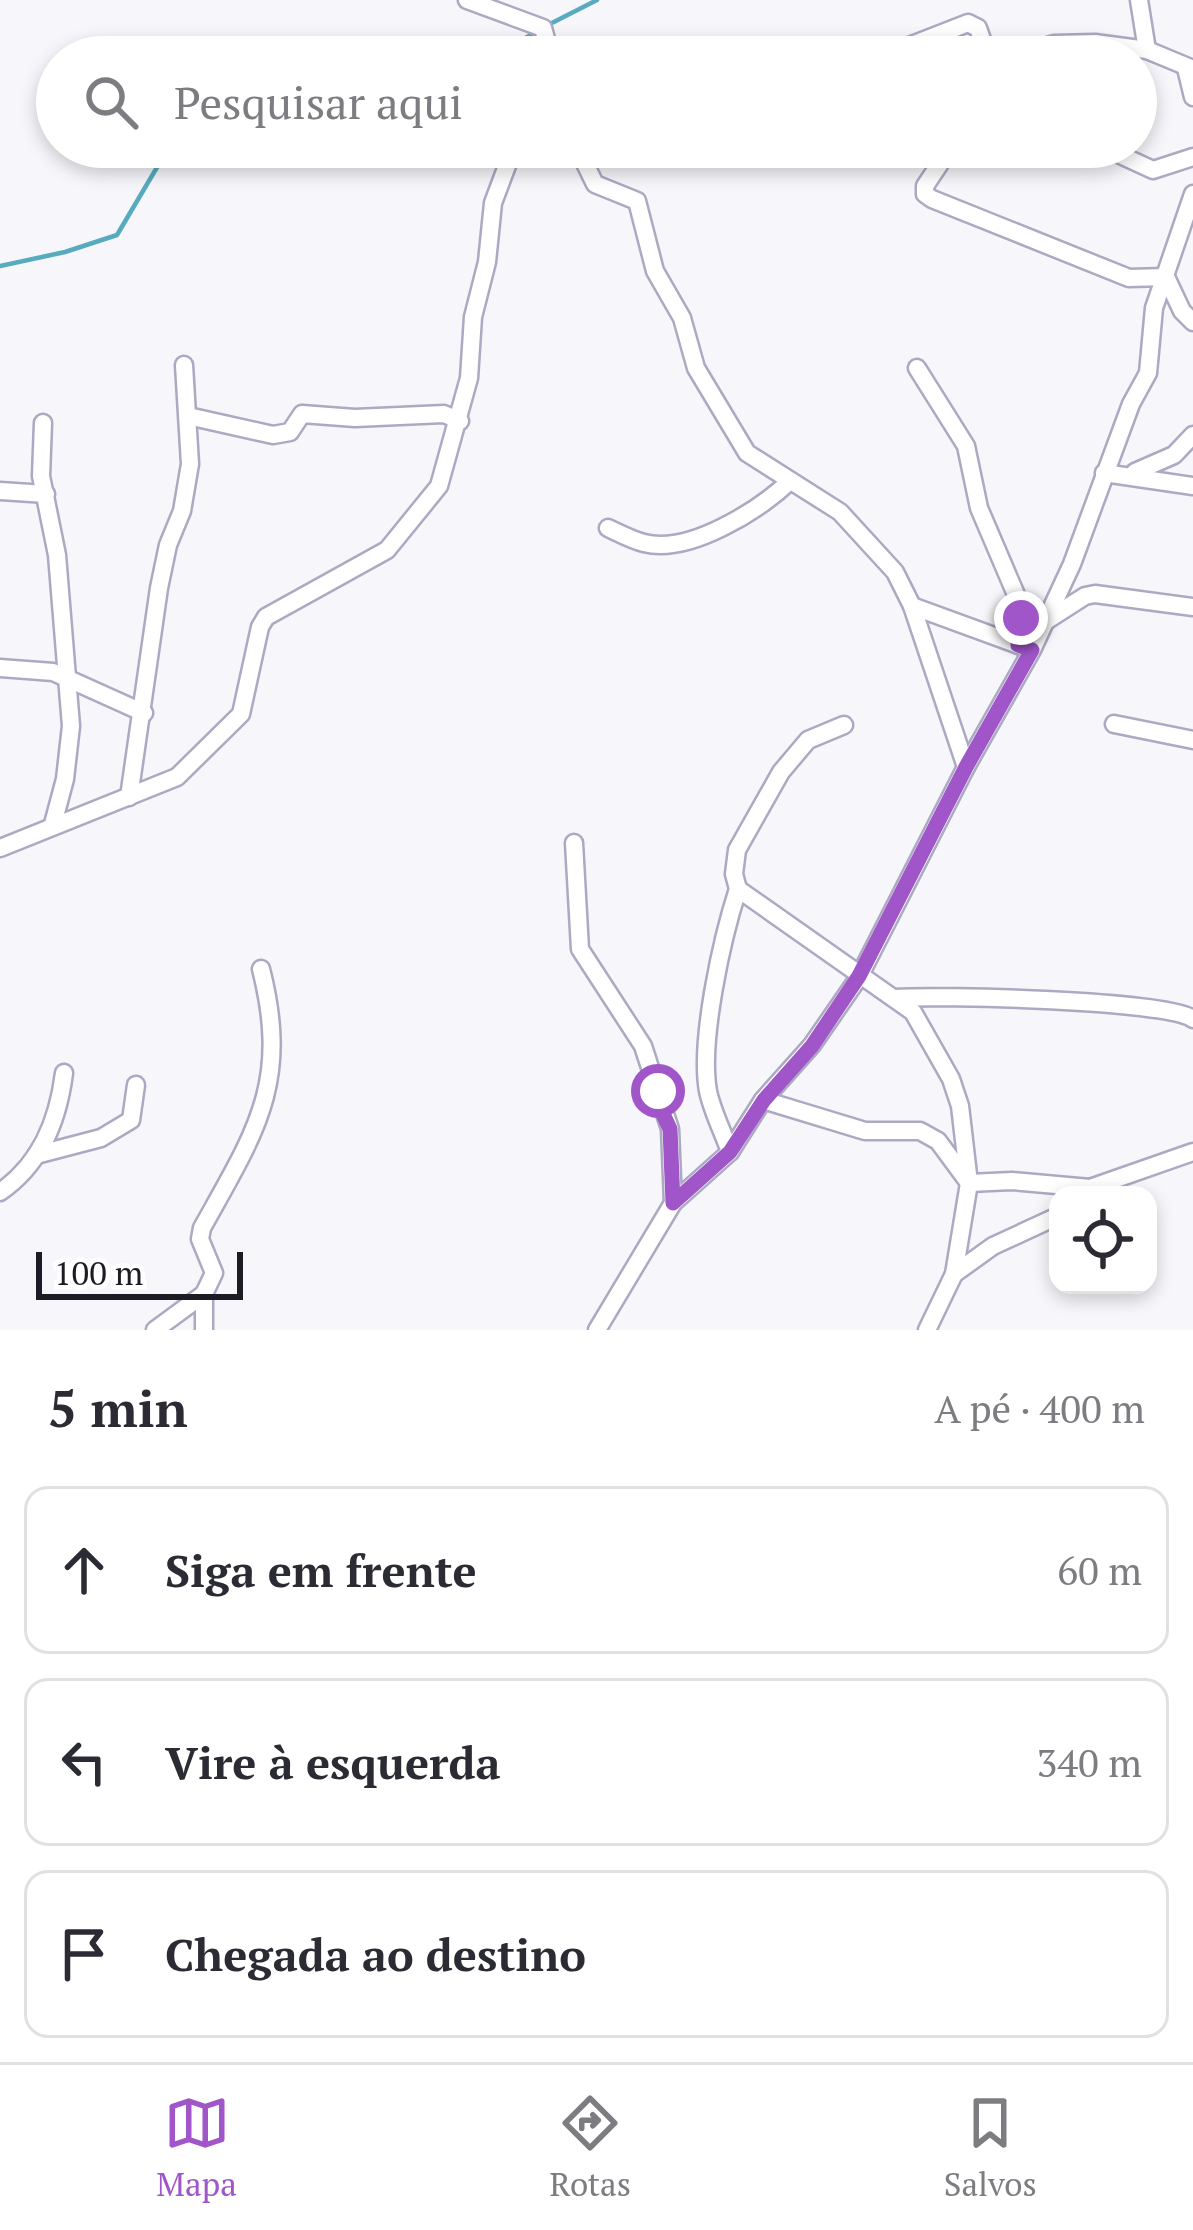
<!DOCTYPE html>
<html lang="pt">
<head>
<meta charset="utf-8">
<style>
	:root { --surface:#fff; --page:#f2f2f3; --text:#2b2b33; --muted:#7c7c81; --line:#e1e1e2; --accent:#a055c8 }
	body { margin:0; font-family:"PT Serif",serif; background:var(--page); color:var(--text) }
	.controls { position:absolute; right:36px; bottom:36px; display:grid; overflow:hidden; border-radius:24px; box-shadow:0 6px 18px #0003 }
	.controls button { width:108px; height:108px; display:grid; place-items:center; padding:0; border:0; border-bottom:3px solid var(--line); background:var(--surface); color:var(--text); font:60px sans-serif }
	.scale { position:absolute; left:36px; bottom:30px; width:207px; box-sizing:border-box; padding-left:12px; border:6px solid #1d1c25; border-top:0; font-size:33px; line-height:42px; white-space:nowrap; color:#1d1c25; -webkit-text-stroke:9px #fff; paint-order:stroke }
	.stop { position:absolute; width:36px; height:36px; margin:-27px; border:9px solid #a055c8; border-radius:50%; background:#fff }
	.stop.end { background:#a055c8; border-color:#fff; box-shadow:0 3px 12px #0008 }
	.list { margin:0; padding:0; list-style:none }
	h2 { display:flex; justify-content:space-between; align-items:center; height:156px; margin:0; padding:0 48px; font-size:51px }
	h2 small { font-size:39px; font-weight:400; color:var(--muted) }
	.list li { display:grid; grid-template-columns:78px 1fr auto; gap:36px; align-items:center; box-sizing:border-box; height:168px; margin:0 24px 24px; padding:0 24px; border:3px solid var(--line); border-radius:24px }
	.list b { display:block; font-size:45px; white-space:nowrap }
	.list em { font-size:39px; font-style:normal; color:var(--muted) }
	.icon { flex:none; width:66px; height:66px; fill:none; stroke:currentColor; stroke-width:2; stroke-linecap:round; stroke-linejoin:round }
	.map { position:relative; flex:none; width:1193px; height:1330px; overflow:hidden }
	.search { position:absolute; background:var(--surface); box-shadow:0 6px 18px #0003; left:36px; right:36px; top:36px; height:132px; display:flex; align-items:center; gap:30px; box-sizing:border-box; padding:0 42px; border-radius:66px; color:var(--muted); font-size:45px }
	.sheet { height:732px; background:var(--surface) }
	nav { display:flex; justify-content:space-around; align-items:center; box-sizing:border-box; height:168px; border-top:3px solid var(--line); background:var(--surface); font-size:33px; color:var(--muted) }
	nav a { display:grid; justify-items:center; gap:6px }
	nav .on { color:var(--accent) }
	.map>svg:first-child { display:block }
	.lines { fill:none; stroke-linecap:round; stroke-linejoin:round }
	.stream { stroke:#57abbe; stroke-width:4.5 }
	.minor-casing { stroke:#aca9c2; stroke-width:21 }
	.minor { stroke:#fff; stroke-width:16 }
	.route { stroke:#a055c8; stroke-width:15 }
</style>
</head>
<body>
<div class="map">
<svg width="1193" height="1330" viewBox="0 0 1193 1330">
	<rect width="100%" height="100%" fill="#f6f6fb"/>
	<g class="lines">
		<g class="stream">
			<polyline points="548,25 597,0"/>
			<polyline points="490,57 538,31"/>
			<polyline points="0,266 65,252 117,235 169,147"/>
		</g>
		<defs>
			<g id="minor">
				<polyline points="467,0 543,28 551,57"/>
				<polyline points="1139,0 1147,50"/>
				<polyline points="988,54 1011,49 1024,53 1054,44 1095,43 1147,50 1193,69"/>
				<polyline points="881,57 968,23 978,28 988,57"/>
				<polyline points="1186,68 1193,97"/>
				<polyline points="577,147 595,184 637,201 655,271 682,318 696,368 747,453 840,512 895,572 912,606 966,767"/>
				<polyline points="951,147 925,186 925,194 932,199 1129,278 1166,277 1182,311 1193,322"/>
				<polyline points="1103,147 1153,170 1193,157"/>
				<polyline points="917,368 966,446 979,508 1017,597 1021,618 1018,645"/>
				<polyline points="188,416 273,435 290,432 302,414 355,418 444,414 460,421"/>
				<polyline points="43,423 41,476 57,555 71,726 65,779 53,824"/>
				<polyline points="1135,472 1174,455 1193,435"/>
				<polyline points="1104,473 1193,486"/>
				<polyline points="0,491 46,494"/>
				<path d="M608 528C619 533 632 540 644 543 689 555 759 510 790 481"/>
				<polyline points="912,606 1024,647"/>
				<polyline points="1046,621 1085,596 1095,594 1193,607"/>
				<polyline points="0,668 53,672 144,713"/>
				<polyline points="1114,724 1193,740"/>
				<polyline points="844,725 808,740 781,772 737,850 734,874 738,889 913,1012 951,1079 960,1106 969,1183 954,1274 927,1330"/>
				<polyline points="129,797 159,588 168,545 182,511 190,464 184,365"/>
				<polyline points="574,843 580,949 643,1046 670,1129 673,1203"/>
				<polyline points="0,848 177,777 241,714 260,627 266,617 387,550 439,486 469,378 473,317 487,262 493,203 514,147"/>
				<path d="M895 998C937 995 1169 1000 1193 1019"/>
				<polyline points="763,1100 865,1131 920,1131 938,1141 969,1183 1012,1181 1090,1188 1193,1152"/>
				<path d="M730 1152C723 1132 712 1111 708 1091 699 1041 722 938 738 889"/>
				<polyline points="36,1155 101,1138 131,1120 136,1085"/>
				<path d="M0 1192C41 1164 58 1121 64 1073"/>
				<polyline points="954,1274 993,1246 1058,1216"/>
				<polyline points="155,1330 204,1294"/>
				<path d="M204 1330V1294L214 1273 200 1239 202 1228C256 1131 290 1083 261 969"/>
				<polyline points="597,1330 673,1203 730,1152 763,1100 812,1045 859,977 966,767 1032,650 1072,564 1131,404 1148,373 1154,308 1193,194"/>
			</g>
		</defs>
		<use href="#minor" class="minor-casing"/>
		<use href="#minor" class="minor"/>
	</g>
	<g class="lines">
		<polyline class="route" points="658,1091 662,1112 670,1129 673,1203 730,1152 764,1100 812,1046 859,976 966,767 1032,650 1018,645 1021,618"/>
	</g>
</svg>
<div class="controls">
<button><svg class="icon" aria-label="locate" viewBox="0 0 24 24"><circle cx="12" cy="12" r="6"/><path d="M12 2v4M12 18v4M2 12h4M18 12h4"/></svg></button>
</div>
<div class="scale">100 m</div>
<div class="stop" style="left:658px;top:1091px"></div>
<div class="stop end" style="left:1021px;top:618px"></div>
<div class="search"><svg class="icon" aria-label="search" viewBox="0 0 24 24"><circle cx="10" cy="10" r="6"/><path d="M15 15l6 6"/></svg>Pesquisar aqui</div>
</div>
<section class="sheet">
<h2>5 min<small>A pé · 400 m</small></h2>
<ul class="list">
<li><svg class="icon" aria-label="ahead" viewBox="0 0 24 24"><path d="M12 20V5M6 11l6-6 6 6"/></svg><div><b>Siga em frente</b></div><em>60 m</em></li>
<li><svg class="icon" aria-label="left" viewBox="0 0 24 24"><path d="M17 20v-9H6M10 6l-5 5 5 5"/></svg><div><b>Vire à esquerda</b></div><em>340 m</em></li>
<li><svg class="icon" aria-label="arrive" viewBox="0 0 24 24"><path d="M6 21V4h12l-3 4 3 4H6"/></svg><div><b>Chegada ao destino</b></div></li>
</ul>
</section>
<nav>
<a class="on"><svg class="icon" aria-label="map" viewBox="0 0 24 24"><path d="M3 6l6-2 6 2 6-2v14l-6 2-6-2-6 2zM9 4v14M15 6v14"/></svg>Mapa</a>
<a><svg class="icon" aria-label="directions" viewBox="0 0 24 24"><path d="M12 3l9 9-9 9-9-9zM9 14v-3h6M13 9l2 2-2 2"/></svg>Rotas</a>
<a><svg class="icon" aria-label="saved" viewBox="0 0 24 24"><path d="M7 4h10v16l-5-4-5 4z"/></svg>Salvos</a>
</nav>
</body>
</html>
